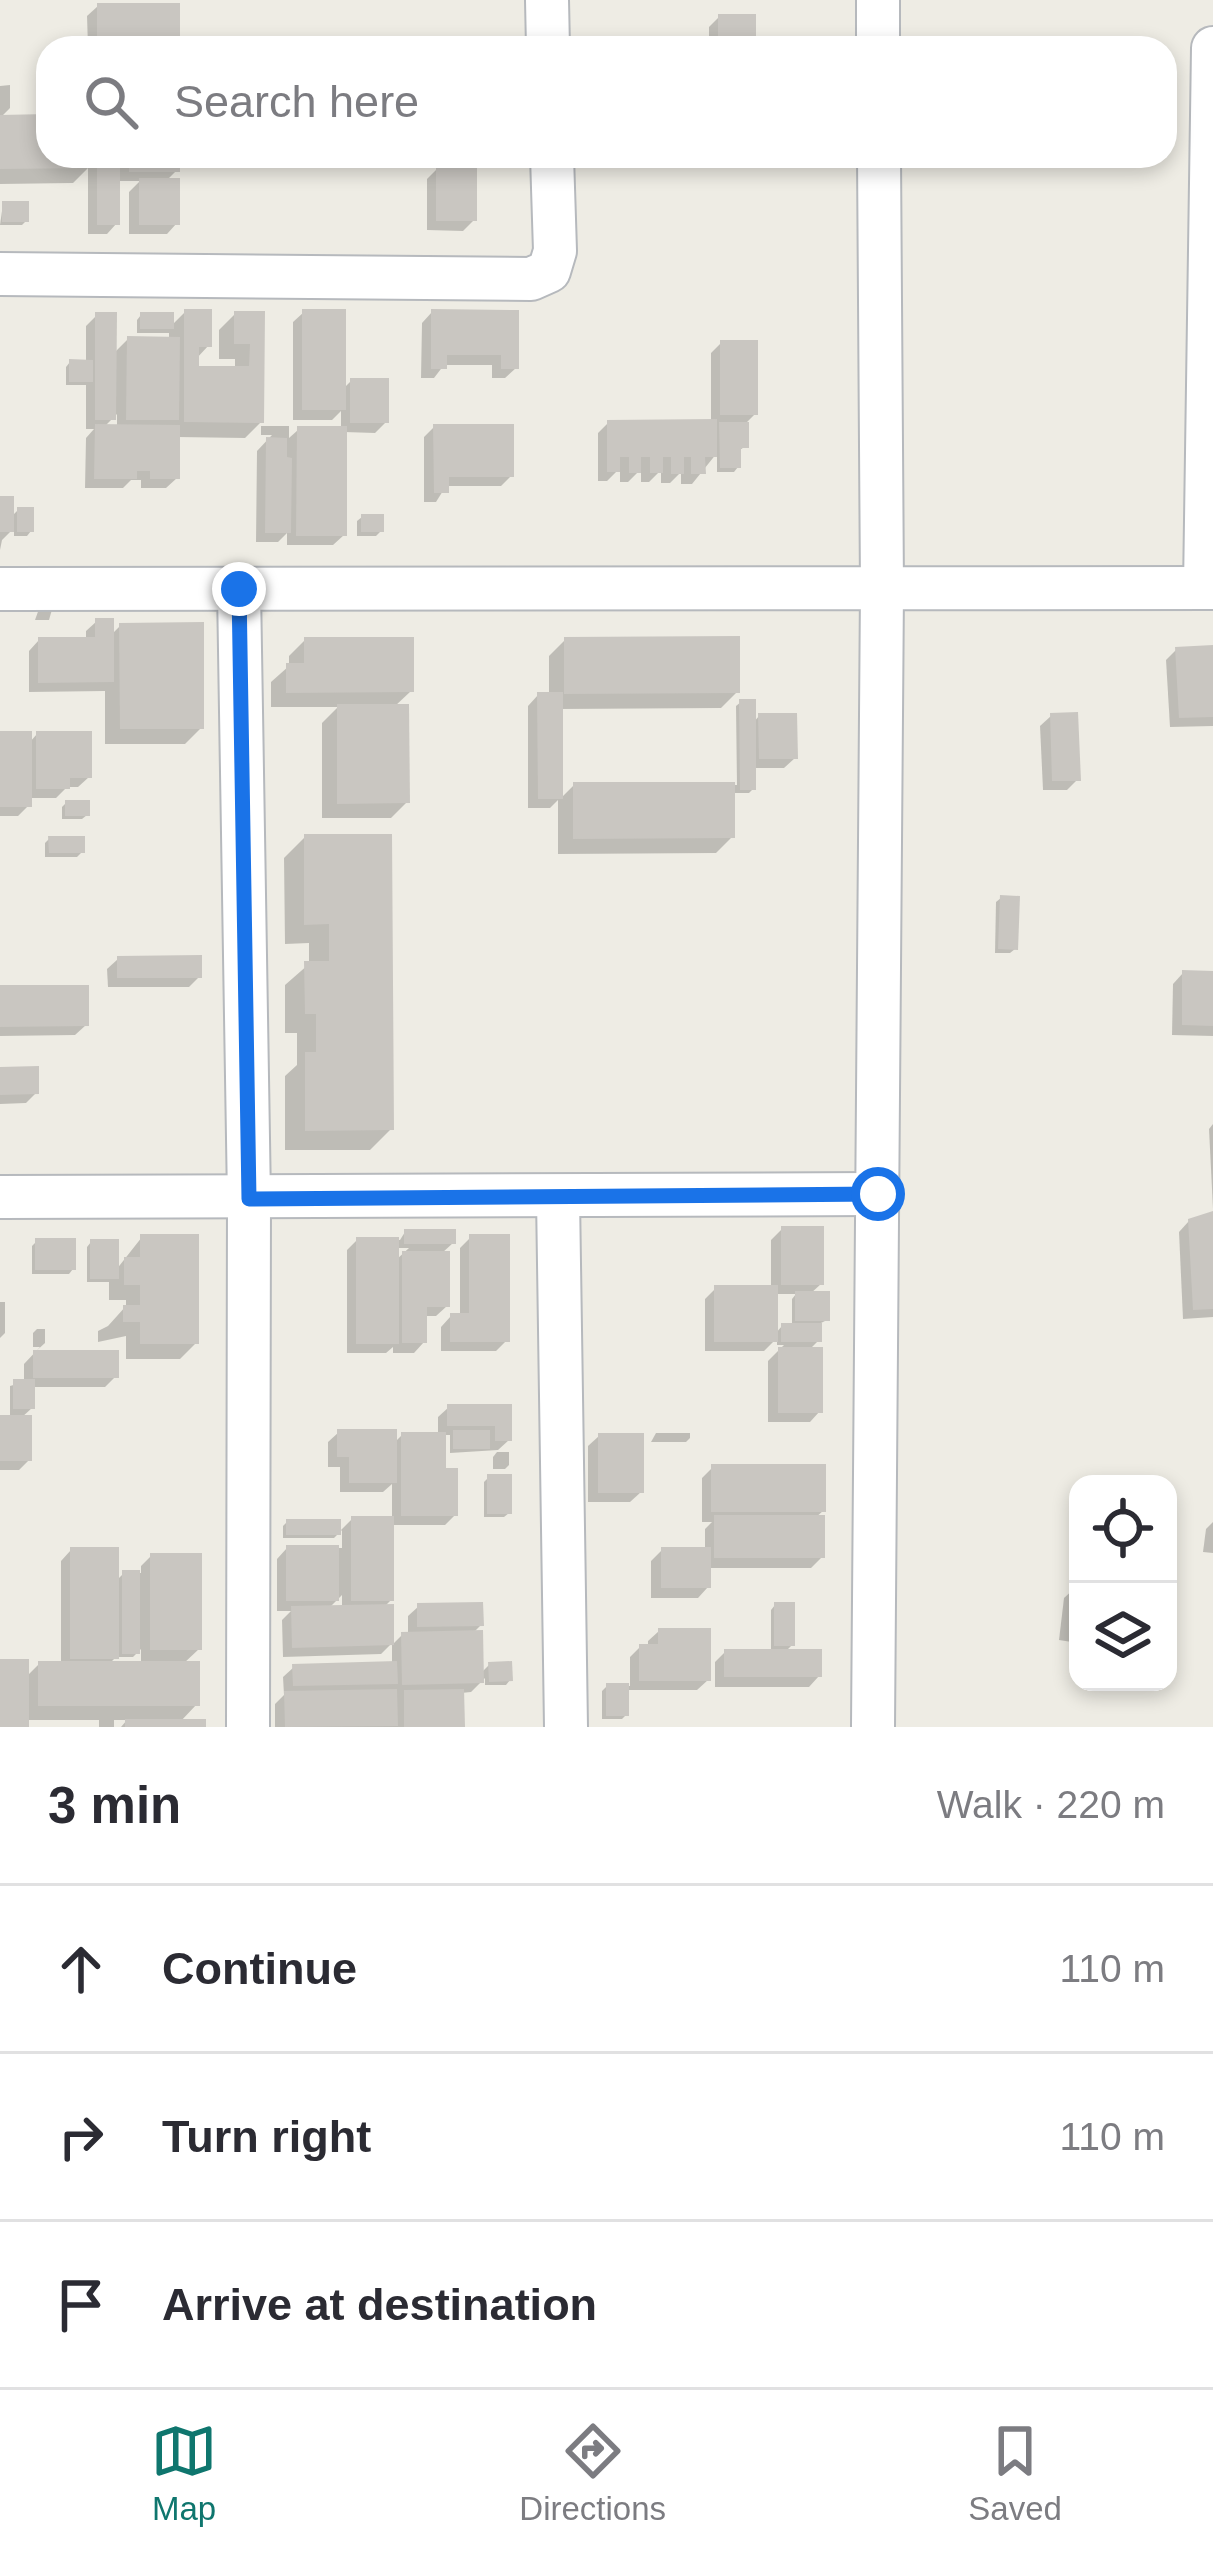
<!DOCTYPE html>
<html lang="en">
<head>
<meta charset="utf-8">
<style>
	:root { --surface:#fff; --page:#f2f2f3; --text:#2b2b33; --muted:#7c7c81; --line:#e1e1e2; --accent:#0f766e }
	body { margin:0; font-family:Arial,sans-serif; background:var(--page); color:var(--text) }
	.controls { position:absolute; right:36px; bottom:36px; display:grid; overflow:hidden; border-radius:24px; box-shadow:0 6px 18px #0003 }
	.controls button { width:108px; height:108px; display:grid; place-items:center; padding:0; border:0; border-bottom:3px solid var(--line); background:var(--surface); color:var(--text); font:60px sans-serif }
	.stop { position:absolute; width:36px; height:36px; margin:-27px; border:9px solid #1a73e8; border-radius:50%; background:#fff }
	.stop.end { background:#1a73e8; border-color:#fff; box-shadow:0 3px 12px #0008 }
	.list { margin:0; padding:0; list-style:none }
	h2 { display:flex; justify-content:space-between; align-items:center; height:156px; margin:0; padding:0 48px; font-size:51px }
	h2 small { font-size:39px; font-weight:400; color:var(--muted) }
	.list li { display:grid; grid-template-columns:78px 1fr auto; gap:36px; align-items:center; box-sizing:border-box; height:168px; padding:0 48px; border-top:3px solid var(--line) }
	.list b { display:block; font-size:45px; white-space:nowrap }
	.list em { font-size:39px; font-style:normal; color:var(--muted) }
	.icon { flex:none; width:66px; height:66px; fill:none; stroke:currentColor; stroke-width:2; stroke-linecap:round; stroke-linejoin:round }
	.map { position:relative; flex:none; width:1213px; height:1727px; overflow:hidden }
	.search { position:absolute; background:var(--surface); box-shadow:0 6px 18px #0003; left:36px; right:36px; top:36px; height:132px; display:flex; align-items:center; gap:30px; box-sizing:border-box; padding:0 42px; border-radius:36px; color:var(--muted); font-size:45px }
	.sheet { height:660px; background:var(--surface) }
	nav { display:flex; justify-content:space-around; align-items:center; box-sizing:border-box; height:168px; border-top:3px solid var(--line); background:var(--surface); font-size:33px; color:var(--muted) }
	nav a { display:grid; justify-items:center; gap:6px }
	nav .on { color:var(--accent) }
	.map>svg:first-child { display:block }
	.shadow { fill:#0003; fill-rule:evenodd }
	.building { fill:#c9c6c1 }
	.lines { fill:none; stroke-linecap:round; stroke-linejoin:round }
	.minor-casing { stroke:#b6b9bd; stroke-width:46 }
	.minor { stroke:#fff; stroke-width:42 }
	.route { stroke:#1a73e8; stroke-width:15 }
</style>
</head>
<body>
<div class="map">
<svg width="1213" height="1727" viewBox="0 0 1213 1727">
	<rect width="100%" height="100%" fill="#eeece4"/>
	<g class="shadow">
		<polygon points="98,6 177,48 88,48 87,16"/>
		<polygon points="719,17 753,48 709,48 709,27"/>
		<polygon points="414,42 429,42 429,48 407,48"/>
		<polygon points="10,85 10,108 0,118 48,117 48,156 177,156 177,170 166,181 177,223 167,234 129,234 129,192 140,181 117,181 117,223 107,234 88,234 88,168 73,183 0,184 0,86"/>
		<polygon points="437,169 474,220 463,231 427,230 427,179"/>
		<polygon points="3,204 26,221 22,225 0,225"/>
		<path d="M185 312 209 345 196 359V369H235V359H219V330L235 314H262L261 426H289V438L298 430H341V411L332 420H293V322L304 312 343 389 351 381 386 422 375 433 344 432V535L333 545H287V533L278 542H256L257 451 272 435H261V422L245 438 177 437V478L166 488H141V480H131L123 488H85L86 438 94 429H86V385H66V367L70 362 86 363V326L97 315 113 354 128 339 169 340V333H137V320L141 315 171 326ZM117 414V427H104Z"/>
		<polygon points="432,312 516,313 516,368 505,378 492,378 492,365 444,365 434,378 421,378 422,323"/>
		<polygon points="721,343 755,414 746,423 746,446 738,451 738,467 734,472 717,472 717,453 692,484 681,484 681,472 670,483 661,483 661,470 649,482 641,482 641,469 628,482 620,482 620,468 607,481 598,481 598,433 608,423 711,422 711,353"/>
		<polygon points="434,427 511,476 501,486 446,486 436,502 424,502 424,437"/>
		<polygon points="0,499 11,517 18,510 31,531 27,536 14,536 14,528 2,540 0,550"/>
		<polygon points="362,517 381,531 376,536 357,536 357,521"/>
		<polygon points="40,606 53,606 49,620 35,620"/>
		<polygon points="97,621 111,635 120,626 201,728 185,744 105,744 105,691 29,692 29,651 39,640 86,640 86,631"/>
		<polygon points="305,640 411,691 394,707 407,802 391,818 322,818 322,723 338,707 271,707 271,682 289,666 289,656"/>
		<polygon points="565,640 737,692 721,708 560,709 560,799 574,785 737,785 736,706 741,702 753,723 759,716 795,758 784,768 753,768 753,789 749,793 732,793 732,837 716,853 558,854 558,800 550,808 528,808 528,706 538,695 549,695 549,656"/>
		<polygon points="1213,648 1213,726 1170,727 1166,660 1177,649"/>
		<polygon points="1051,716 1078,779 1067,790 1043,790 1040,726"/>
		<polygon points="0,734 29,743 37,734 89,777 78,787 67,787 56,798 29,798 29,805 18,816 0,816"/>
		<polygon points="66,803 87,815 82,819 62,819 62,807"/>
		<polygon points="305,837 391,1129 370,1150 285,1150 285,1076 297,1065 297,1033 285,1033 285,985 309,964 309,943 285,944 284,858"/>
		<polygon points="49,839 82,852 77,857 45,857 45,843"/>
		<polygon points="1001,898 1015,949 1010,953 995,953 996,902"/>
		<polygon points="118,959 199,977 189,987 108,987 107,969"/>
		<polygon points="1213,972 1213,1036 1172,1035 1173,984 1183,973"/>
		<polygon points="0,988 86,1025 75,1035 0,1036"/>
		<polygon points="0,1070 36,1093 26,1103 0,1104"/>
		<polygon points="1213,1124 1213,1209 1209,1129"/>
		<polygon points="1213,1214 1213,1317 1183,1319 1179,1232 1189,1221"/>
		<path d="M782 1229 821 1284 810 1294 827 1320 819 1324V1340L809 1350 820 1411 810 1422H768V1361L784 1345H777V1338L764 1351H705V1299L716 1288H771V1240ZM775 1294H796L792 1299V1326H782L775 1334Z"/>
		<path d="M405 1232 453 1243 442 1253 447 1306 436 1316H424V1342L414 1353H393V1347L386 1353H347V1250L357 1240H400ZM396 1248H409L396 1260Z"/>
		<polygon points="142,1237 196,1343 180,1359 126,1359 126,1336 98,1342 98,1331 108,1326 126,1306 126,1300 109,1300 109,1282 87,1282 87,1247 91,1242 116,1270"/>
		<polygon points="471,1237 507,1340 496,1351 441,1351 441,1327 451,1316 460,1316 460,1248"/>
		<polygon points="37,1241 73,1269 69,1274 32,1274 32,1246"/>
		<polygon points="0,1302 5,1302 5,1333 0,1338"/>
		<polygon points="37,1329 45,1329 45,1343 34,1353 116,1376 105,1387 32,1387 32,1408 21,1418 29,1460 19,1470 0,1470 0,1418 10,1418 10,1386 24,1382 24,1364 40,1347 33,1347 33,1333"/>
		<path d="M449 1407H509V1440L498 1450 450 1453V1435H443V1471L455 1515 445 1525H391V1600L384 1607 391 1644 381 1654 283 1657 282 1620 291 1611H277V1559L287 1548H342V1530L334 1538H283V1526L287 1522 338 1533 352 1519H392V1484L383 1492H340V1467H328V1442L339 1432 394 1443 402 1435H438V1417ZM342 1595V1608L328 1609Z"/>
		<polygon points="656,1433 690,1433 690,1438 686,1442 651,1442"/>
		<polygon points="599,1436 641,1492 630,1502 588,1502 588,1446"/>
		<polygon points="497,1452 509,1452 509,1465 505,1469 493,1469 493,1457"/>
		<polygon points="713,1467 823,1511 815,1518 822,1557 811,1568 708,1568 708,1587 698,1598 651,1598 651,1561 662,1550 705,1550 705,1529 712,1522 702,1522 702,1478"/>
		<polygon points="489,1477 509,1513 504,1517 484,1517 484,1482"/>
		<polygon points="1213,1522 1213,1553 1203,1552 1206,1529"/>
		<path d="M71 1550 116 1581 124 1573H141V1566L151 1556 199 1649 183 1664 197 1704 180 1722 203 1727H121L127 1720H114V1727H99V1720H26V1727H0V1662L26 1677 39 1664H61V1561ZM141 1649V1664H109L116 1657H133Z"/>
		<polygon points="1075,1588 1078,1588 1078,1643 1059,1640 1064,1598"/>
		<polygon points="775,1605 792,1645 785,1652 819,1676 809,1687 715,1687 715,1662 725,1652 771,1652 771,1610"/>
		<polygon points="419,1606 481,1625 473,1633 481,1673 489,1665 510,1680 506,1685 485,1685 485,1678 471,1692 461,1693 462,1727 275,1727 275,1704 284,1695 283,1677 294,1667 392,1664 392,1645 402,1635 408,1635 408,1616"/>
		<polygon points="659,1631 708,1680 697,1690 626,1690 626,1715 622,1719 602,1719 602,1691 607,1686 630,1686 630,1657 640,1647 648,1647 648,1641"/>
	</g>
	<g class="building">
		<rect x="97" y="3" width="83" height="45"/>
		<rect x="718" y="14" width="38" height="34"/>
		<polygon points="48,114 48,156 92,156 92,168 0,169 0,115"/>
		<rect x="97" y="156" width="23" height="69"/>
		<rect x="129" y="156" width="51" height="16"/>
		<rect x="436" y="166" width="41" height="55"/>
		<rect x="139" y="178" width="41" height="47"/>
		<rect x="2" y="201" width="27" height="21"/>
		<polygon points="184,309 212,309 212,347 199,347 199,366 249,366 250,344 234,344 234,311 265,311 264,423 184,422"/>
		<rect x="302" y="309" width="44" height="101"/>
		<polygon points="431,309 519,310 519,369 501,369 501,355 447,355 447,369 431,369"/>
		<polygon points="95,312 117,312 116,420 95,420"/>
		<rect x="140" y="312" width="34" height="17"/>
		<polygon points="127,336 180,337 179,420 126,420"/>
		<rect x="720" y="340" width="38" height="75"/>
		<polygon points="69,359 93,360 93,382 69,382"/>
		<rect x="350" y="378" width="39" height="45"/>
		<polygon points="717,419 717,457 705,457 706,474 691,474 691,457 684,457 684,474 671,474 671,457 663,457 663,473 650,473 650,457 641,457 641,473 629,473 629,457 620,457 620,472 607,472 607,420"/>
		<polygon points="719,422 749,422 749,448 741,448 741,468 720,468"/>
		<polygon points="95,424 180,425 180,479 150,479 150,471 137,471 137,479 94,479"/>
		<polygon points="433,424 514,424 514,477 449,477 449,493 434,493"/>
		<polygon points="297,426 347,426 347,536 296,536"/>
		<polygon points="266,437 287,438 287,457 292,458 291,533 265,533"/>
		<rect x="0" y="496" width="14" height="36"/>
		<rect x="17" y="507" width="17" height="25"/>
		<rect x="361" y="514" width="23" height="18"/>
		<polygon points="95,618 114,618 114,682 38,683 38,637 95,637"/>
		<polygon points="204,622 204,729 120,729 119,623"/>
		<polygon points="740,636 740,693 564,694 564,637"/>
		<polygon points="304,637 414,637 414,692 286,693 286,663 304,663"/>
		<polygon points="1213,645 1213,717 1179,718 1175,647"/>
		<polygon points="537,692 563,692 563,799 538,799"/>
		<polygon points="739,699 756,699 756,790 740,790"/>
		<polygon points="337,704 409,704 410,803 337,804"/>
		<polygon points="1078,712 1081,781 1052,781 1050,713"/>
		<polygon points="758,713 797,713 798,759 759,759"/>
		<rect x="0" y="731" width="32" height="76"/>
		<polygon points="36,731 92,731 92,778 70,778 70,789 36,789"/>
		<polygon points="573,782 735,782 735,838 573,839"/>
		<rect x="65" y="800" width="25" height="16"/>
		<polygon points="304,834 392,834 394,1130 305,1131 305,1052 316,1052 316,1014 305,1014 304,961 329,961 329,924 304,925"/>
		<polygon points="48,836 85,836 85,853 49,853"/>
		<polygon points="1000,895 1020,896 1018,950 998,949"/>
		<polygon points="202,955 202,978 117,978 117,956"/>
		<polygon points="1182,970 1213,971 1213,1026 1182,1025"/>
		<polygon points="0,985 89,985 89,1026 0,1027"/>
		<polygon points="39,1066 39,1094 0,1095 0,1067"/>
		<polygon points="1213,1211 1213,1309 1193,1310 1188,1219"/>
		<rect x="781" y="1226" width="43" height="59"/>
		<rect x="404" y="1229" width="52" height="15"/>
		<polygon points="140,1234 199,1234 199,1344 140,1344 140,1322 123,1322 123,1305 140,1305 140,1285 124,1285 124,1257 140,1257"/>
		<polygon points="469,1234 510,1234 510,1342 450,1342 450,1313 469,1313"/>
		<rect x="356" y="1237" width="43" height="107"/>
		<rect x="35" y="1238" width="41" height="32"/>
		<rect x="90" y="1239" width="29" height="40"/>
		<polygon points="402,1251 450,1251 450,1307 427,1307 427,1343 402,1343"/>
		<rect x="714" y="1285" width="64" height="57"/>
		<rect x="795" y="1291" width="35" height="30"/>
		<rect x="781" y="1323" width="41" height="19"/>
		<rect x="778" y="1347" width="45" height="66"/>
		<rect x="33" y="1350" width="86" height="28"/>
		<rect x="13" y="1379" width="22" height="30"/>
		<polygon points="447,1404 512,1404 512,1441 495,1441 495,1426 447,1426"/>
		<rect x="0" y="1415" width="32" height="46"/>
		<polygon points="337,1429 397,1429 397,1483 349,1483 349,1457 337,1457"/>
		<rect x="453" y="1430" width="37" height="19"/>
		<polygon points="401,1432 446,1432 446,1468 458,1468 458,1516 401,1516"/>
		<rect x="598" y="1433" width="46" height="60"/>
		<rect x="711" y="1464" width="115" height="48"/>
		<rect x="487" y="1474" width="25" height="40"/>
		<rect x="714" y="1515" width="111" height="43"/>
		<rect x="351" y="1516" width="43" height="85"/>
		<rect x="286" y="1519" width="55" height="16"/>
		<rect x="286" y="1545" width="53" height="56"/>
		<rect x="70" y="1547" width="49" height="112"/>
		<rect x="661" y="1547" width="50" height="41"/>
		<rect x="150" y="1553" width="52" height="97"/>
		<rect x="122" y="1570" width="18" height="84"/>
		<polygon points="483,1602 484,1626 417,1627 417,1603"/>
		<rect x="774" y="1602" width="21" height="44"/>
		<polygon points="394,1604 394,1645 292,1648 291,1606"/>
		<polygon points="658,1628 711,1628 711,1681 639,1681 639,1644 658,1644"/>
		<polygon points="483,1630 484,1683 402,1685 401,1632"/>
		<rect x="724" y="1649" width="98" height="28"/>
		<rect x="0" y="1659" width="29" height="68"/>
		<rect x="38" y="1661" width="162" height="45"/>
		<polygon points="397,1661 398,1684 293,1686 292,1664"/>
		<polygon points="512,1661 513,1681 489,1682 488,1662"/>
		<rect x="606" y="1683" width="23" height="33"/>
		<polygon points="397,1689 398,1726 285,1727 284,1691"/>
		<polygon points="464,1689 465,1727 404,1727 404,1690"/>
		<rect x="125" y="1719" width="81" height="8"/>
	</g>
	<g class="lines">
		<defs>
			<g id="minor">
				<polyline points="547,0 548,48"/>
				<polyline points="878,0 878,48"/>
				<polyline points="0,274 531,279 549,271 555,251 552,156"/>
				<polyline points="1205,588 1213,48"/>
				<polyline points="0,589 1213,588"/>
				<polyline points="239,589 249,1199 248,1727"/>
				<polyline points="0,1197 878,1194"/>
				<polyline points="558,1197 566,1727"/>
				<polyline points="873,1727 882,589 879,156"/>
			</g>
		</defs>
		<use href="#minor" class="minor-casing"/>
		<use href="#minor" class="minor"/>
	</g>
	<g class="lines">
		<polyline class="route" points="239,589 249,1199 878,1194"/>
	</g>
</svg>
<div class="controls">
<button><svg class="icon" aria-label="locate" viewBox="0 0 24 24"><circle cx="12" cy="12" r="6"/><path d="M12 2v4M12 18v4M2 12h4M18 12h4"/></svg></button>
<button><svg class="icon" aria-label="layers" viewBox="0 0 24 24"><path d="M12 4l9 5-9 5-9-5zM3 14l9 5 9-5"/></svg></button>
</div>
<div class="stop" style="left:878px;top:1194px"></div>
<div class="stop end" style="left:239px;top:589px"></div>
<div class="search"><svg class="icon" aria-label="search" viewBox="0 0 24 24"><circle cx="10" cy="10" r="6"/><path d="M15 15l6 6"/></svg>Search here</div>
</div>
<section class="sheet">
<h2>3 min<small>Walk · 220 m</small></h2>
<ul class="list">
<li><svg class="icon" aria-label="ahead" viewBox="0 0 24 24"><path d="M12 20V5M6 11l6-6 6 6"/></svg><div><b>Continue</b></div><em>110 m</em></li>
<li><svg class="icon" aria-label="right" viewBox="0 0 24 24"><path d="M7 20v-9h11M14 6l5 5-5 5"/></svg><div><b>Turn right</b></div><em>110 m</em></li>
<li><svg class="icon" aria-label="arrive" viewBox="0 0 24 24"><path d="M6 21V4h12l-3 4 3 4H6"/></svg><div><b>Arrive at destination</b></div></li>
</ul>
</section>
<nav>
<a class="on"><svg class="icon" aria-label="map" viewBox="0 0 24 24"><path d="M3 6l6-2 6 2 6-2v14l-6 2-6-2-6 2zM9 4v14M15 6v14"/></svg>Map</a>
<a><svg class="icon" aria-label="directions" viewBox="0 0 24 24"><path d="M12 3l9 9-9 9-9-9zM9 14v-3h6M13 9l2 2-2 2"/></svg>Directions</a>
<a><svg class="icon" aria-label="saved" viewBox="0 0 24 24"><path d="M7 4h10v16l-5-4-5 4z"/></svg>Saved</a>
</nav>
</body>
</html>
